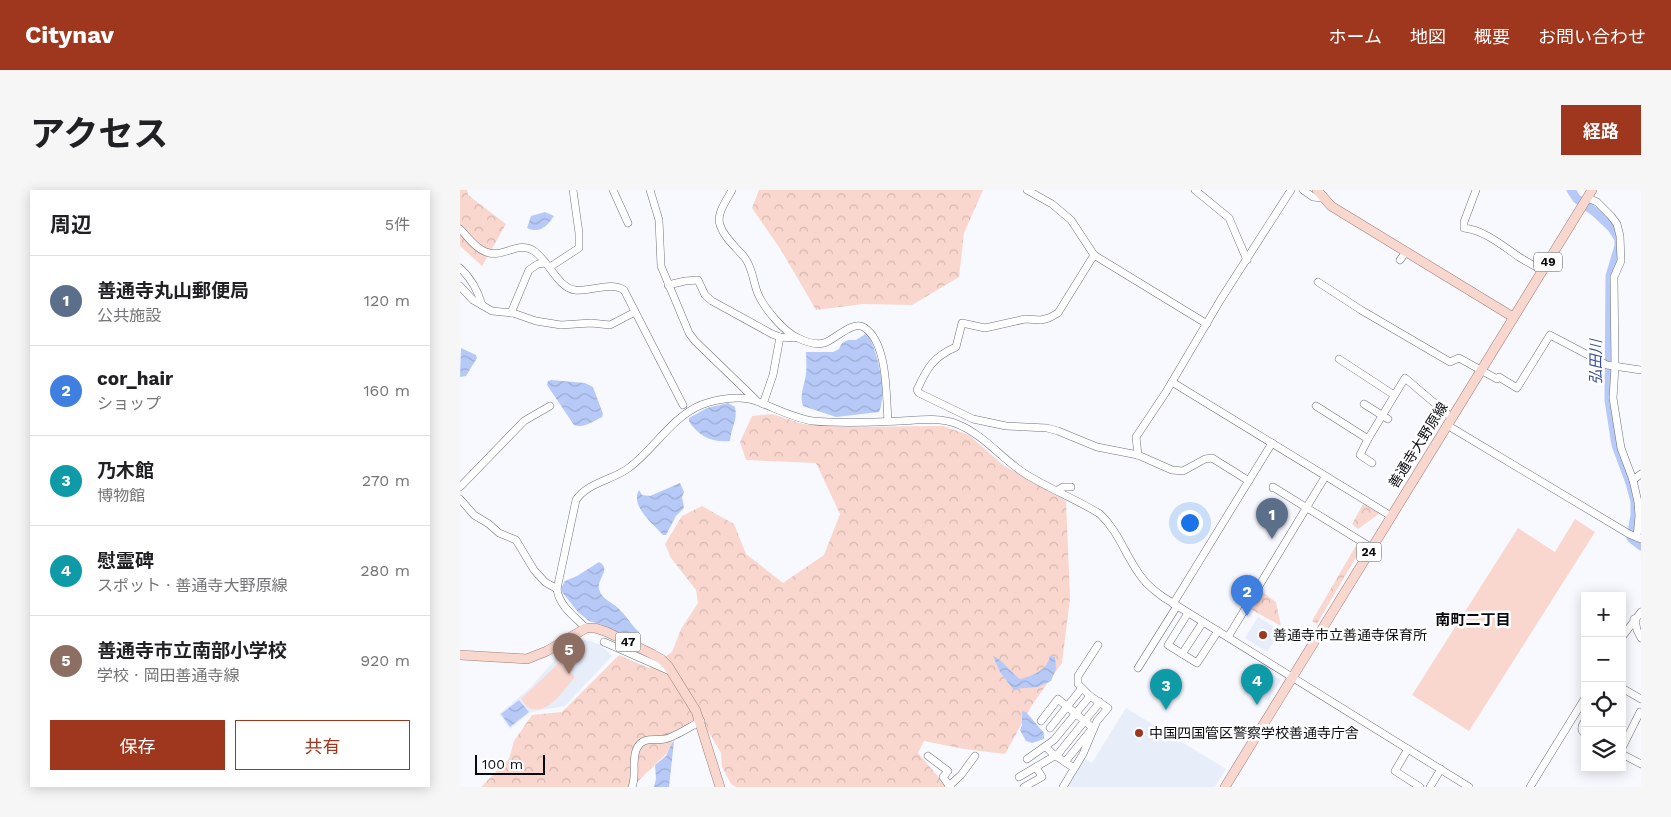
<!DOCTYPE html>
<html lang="ja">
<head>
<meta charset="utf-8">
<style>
	:root { --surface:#fff; --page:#f6f6f6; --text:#202124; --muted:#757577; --line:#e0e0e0; --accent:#9f361e }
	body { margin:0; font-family:"Work Sans","Noto Sans JP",sans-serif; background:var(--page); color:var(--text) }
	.controls { position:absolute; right:15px; bottom:15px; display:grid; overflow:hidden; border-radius:0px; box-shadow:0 2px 12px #0003 }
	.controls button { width:45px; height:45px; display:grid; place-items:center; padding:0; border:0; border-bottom:1px solid var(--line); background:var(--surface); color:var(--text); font:25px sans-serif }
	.scale { position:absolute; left:15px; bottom:12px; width:70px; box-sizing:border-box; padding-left:5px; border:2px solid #090b10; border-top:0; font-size:14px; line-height:18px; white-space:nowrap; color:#090b10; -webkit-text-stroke:4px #fff; paint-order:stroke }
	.you { position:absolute; left:729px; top:332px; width:18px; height:18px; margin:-12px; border:4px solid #fff; border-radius:50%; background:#1a73e8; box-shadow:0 0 0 8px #1a73e833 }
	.badge { display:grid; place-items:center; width:32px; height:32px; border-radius:50%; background:var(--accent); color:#fff; font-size:16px; font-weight:700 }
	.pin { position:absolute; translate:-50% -41px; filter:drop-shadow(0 1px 2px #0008) }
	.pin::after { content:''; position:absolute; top:26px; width:18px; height:15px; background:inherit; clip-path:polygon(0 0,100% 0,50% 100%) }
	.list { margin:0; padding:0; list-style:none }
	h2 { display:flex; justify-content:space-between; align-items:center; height:65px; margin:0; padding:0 20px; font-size:21px }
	h2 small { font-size:16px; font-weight:400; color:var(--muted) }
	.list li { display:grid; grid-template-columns:32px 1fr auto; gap:15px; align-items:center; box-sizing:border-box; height:90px; padding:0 20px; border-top:1px solid var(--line) }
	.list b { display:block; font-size:19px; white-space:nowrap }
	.list p { margin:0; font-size:16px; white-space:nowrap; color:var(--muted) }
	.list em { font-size:16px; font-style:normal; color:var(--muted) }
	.actions { display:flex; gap:10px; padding:15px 20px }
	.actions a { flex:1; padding:11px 0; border:1px solid var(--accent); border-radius:0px; text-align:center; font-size:18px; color:var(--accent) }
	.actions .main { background:var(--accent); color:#fff }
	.icon { flex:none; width:28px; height:28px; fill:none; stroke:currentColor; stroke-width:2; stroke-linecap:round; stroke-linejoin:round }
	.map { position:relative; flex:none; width:1181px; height:597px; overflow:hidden; border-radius:0px }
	header { display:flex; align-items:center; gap:30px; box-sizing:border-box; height:70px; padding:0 25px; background:var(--accent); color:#fff }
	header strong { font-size:24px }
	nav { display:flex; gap:28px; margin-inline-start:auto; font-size:18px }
	.intro { display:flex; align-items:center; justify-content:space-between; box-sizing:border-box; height:120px; padding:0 30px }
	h1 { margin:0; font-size:35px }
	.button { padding:12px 22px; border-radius:0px; background:var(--accent); color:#fff; font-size:18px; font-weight:700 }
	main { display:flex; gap:30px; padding:0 30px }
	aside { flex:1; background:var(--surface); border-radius:0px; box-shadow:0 2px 12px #0003 }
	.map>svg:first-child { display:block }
	.built { fill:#e8edfa }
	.grass { fill:#f9d7ce }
	.forest { fill:url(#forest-crowns) }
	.water { fill:url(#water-waves) }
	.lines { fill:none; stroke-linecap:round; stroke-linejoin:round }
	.river { stroke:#b7c9f7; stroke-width:9 }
	.minor-casing { stroke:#6e737f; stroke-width:8 }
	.major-casing { stroke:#a17e77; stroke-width:10 }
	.minor { stroke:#fff; stroke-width:7 }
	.major { stroke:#f8d7ce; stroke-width:9 }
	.poi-dot { fill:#9f361e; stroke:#fff; stroke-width:2 }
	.labels { text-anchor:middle; stroke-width:5; stroke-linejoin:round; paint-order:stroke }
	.shield { fill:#fff; stroke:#535458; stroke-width:1 }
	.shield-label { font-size:12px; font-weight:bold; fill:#090b10 }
	.street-label { font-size:14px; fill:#090b10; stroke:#fff }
	.poi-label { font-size:14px; fill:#090b10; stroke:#fff; text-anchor:start }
	.water-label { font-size:15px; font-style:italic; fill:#394e92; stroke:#fff }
	.neighbourhood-label { font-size:15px; font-weight:bold; fill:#090b10; stroke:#fff }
</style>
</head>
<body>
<header>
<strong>Citynav</strong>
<nav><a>ホーム</a><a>地図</a><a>概要</a><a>お問い合わせ</a></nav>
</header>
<div class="intro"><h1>アクセス</h1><a class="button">経路</a></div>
<main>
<aside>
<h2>周辺<small>5件</small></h2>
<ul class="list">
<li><span class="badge" style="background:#5c6f8a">1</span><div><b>善通寺丸山郵便局</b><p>公共施設</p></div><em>120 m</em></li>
<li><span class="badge" style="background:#3f7fe0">2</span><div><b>cor_hair</b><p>ショップ</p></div><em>160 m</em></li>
<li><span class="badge" style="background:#0f9aa8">3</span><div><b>乃木館</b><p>博物館</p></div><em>270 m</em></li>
<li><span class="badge" style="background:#0f9aa8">4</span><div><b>慰霊碑</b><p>スポット · 善通寺大野原線</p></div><em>280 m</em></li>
<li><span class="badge" style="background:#8d6e63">5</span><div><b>善通寺市立南部小学校</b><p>学校 · 岡田善通寺線</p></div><em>920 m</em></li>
</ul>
<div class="actions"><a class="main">保存</a><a>共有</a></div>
</aside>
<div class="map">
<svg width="1181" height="597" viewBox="0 0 1181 597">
	<defs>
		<pattern id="forest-crowns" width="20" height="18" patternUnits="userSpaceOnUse" patternTransform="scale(1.25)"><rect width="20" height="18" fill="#f9d7ce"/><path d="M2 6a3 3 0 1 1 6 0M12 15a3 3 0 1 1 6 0" fill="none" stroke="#d4b7b0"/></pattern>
		<pattern id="water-waves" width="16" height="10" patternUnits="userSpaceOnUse" patternTransform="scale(1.25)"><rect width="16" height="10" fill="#b7c9f7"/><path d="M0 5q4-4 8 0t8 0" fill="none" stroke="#9cabd3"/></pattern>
	</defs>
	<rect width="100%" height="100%" fill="#f7f9ff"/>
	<g class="built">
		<polygon points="798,427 821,441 807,462 785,448"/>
		<polygon points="118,449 130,451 141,455 152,466 105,516 70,522 50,539 39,524 70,498 108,455"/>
		<polygon points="798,476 821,490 808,511 785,497"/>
		<polygon points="666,518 766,579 755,597 606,597 623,568 632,573"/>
	</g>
	<g class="grass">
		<polygon points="1115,329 1135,342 1009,541 952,505 1058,338 1095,362"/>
		<path d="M100 472 115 487C105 498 90 523 73 519 68 519 64 513 61 509Z"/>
	</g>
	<g class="forest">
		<polygon points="0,0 7,0 8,5 46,34 22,76 0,56"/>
		<polygon points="299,0 523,0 504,43 499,87 452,115 403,114 356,120 321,60 292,18"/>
		<polygon points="312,224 343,234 384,237 483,236 509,245 543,275 606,311 610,408 602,473 572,515 545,564 504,559 464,551 458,563 487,597 276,597 271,594 262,577 261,563 242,531 216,545 207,563 172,597 21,597 49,569 54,551 72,525 102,522 159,465 189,478 212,462 221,439 238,413 236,400 211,368 205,354 222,326 242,316 274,334 286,364 323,393 364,365 380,324 356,273 286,270 280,252 292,226"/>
		<polygon points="903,314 920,323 898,339 892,334"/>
		<polygon points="898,352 903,355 857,434 852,431"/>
		<polygon points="798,399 816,412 821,436 787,417"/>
	</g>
	<g class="water">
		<path d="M85 22 94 26C87 36 80 44 67 38L71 26Z"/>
		<path d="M407 143C417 159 428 204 419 222L376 227 343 216C339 205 345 194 346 183 347 176 346 169 346 162H373L379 159 382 153 388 150H396Z"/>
		<polygon points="1,158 16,165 17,168 6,186 0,187"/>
		<path d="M91 190 125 193 133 197 143 224 142 227C134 231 123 239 114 235L87 195 88 191Z"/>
		<path d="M268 213 275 217C278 231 271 237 270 251 252 253 238 246 229 231V228L247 218Z"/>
		<path d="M220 293 224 302 222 307 224 318 216 326 206 345H203C193 334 170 316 179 300L182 305 190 306Z"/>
		<path d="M139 372C152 379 137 388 139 399 141 409 152 412 158 418 166 425 171 435 179 442L180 445 175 450 162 445 140 434 129 431 118 422 102 402 101 398 105 391 117 386Z"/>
		<path d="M533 466C541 468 551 483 560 489 572 486 587 481 590 466L595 467 596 479 591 491 578 497 553 499 540 482Z"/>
		<polygon points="59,510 69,522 50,537 41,524"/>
		<polygon points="562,521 566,522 584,543 584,549 572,553 566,551 560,540 562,535"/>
		<polygon points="214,551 209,597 194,597 196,589 195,575 206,566 212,553"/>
	</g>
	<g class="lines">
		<polyline class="river" points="1111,0 1117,9 1135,22 1152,38 1159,49 1159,56 1150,86 1149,210 1156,255 1170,293 1175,311 1175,325 1171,348 1181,356"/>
		<defs>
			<g id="minor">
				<polyline points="153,0 168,33"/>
				<polyline points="190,0 199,30 201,76 229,143 235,151 296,210"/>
				<path d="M272 0C267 10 256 23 260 35 264 48 277 58 285 68 293 79 293 92 298 104 304 118 324 142 338 148 346 152 356 155 364 153 375 150 393 129 405 138 428 154 426 206 428 231"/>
				<polyline points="567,0 592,14 611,30 634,65 747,134"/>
				<polyline points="735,0 769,28 787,70"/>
				<polyline points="843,0 853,7 862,8"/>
				<path d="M1016 0 1004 32V38C1024 40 1043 56 1059 67 1067 72 1075 76 1083 81"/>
				<polyline points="1128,8 1137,12 1151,26 1157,34 1160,46 1161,71 1154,87 1155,177 1153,208 1161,258 1173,290 1178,312 1179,326 1177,347"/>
				<path d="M0 39C8 47 15 58 26 62 43 69 58 50 74 61 88 70 98 98 115 100 130 102 151 91 164 100L223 215"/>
				<path d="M634 65 598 123 589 128 581 130 565 129 525 138 502 133 496 157C473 167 467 178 457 200L459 203 513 229 546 236 587 238 598 241 637 257 678 265 712 280 723 281 745 269 752 268 789 291"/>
				<polyline points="940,70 946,62"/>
				<polyline points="90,77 119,58 119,43 113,0"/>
				<path d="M0 78C11 88 18 101 22 115"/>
				<polyline points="858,92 901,120 990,172 999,168 1037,189 1039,187 1057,198 1090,145 1147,175 1181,180"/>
				<polyline points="208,95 225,91 238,90 245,105 252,111 312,144 320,147 334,148"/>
				<polyline points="0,96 13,110 32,121 53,123 76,131 101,135 131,133 150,135 175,122"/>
				<polyline points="51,123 69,80 78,74 85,73"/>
				<polyline points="879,169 934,205"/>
				<polyline points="712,192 931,326"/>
				<polyline points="303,214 313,185 320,147"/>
				<polyline points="904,214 928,229"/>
				<polyline points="856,216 908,249 900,265 912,273"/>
				<polyline points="987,235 1169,344 1181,349"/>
				<polyline points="908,249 945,188 991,227"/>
				<polyline points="678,265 676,247 706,202 761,109 831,0"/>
				<polyline points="1173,290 1181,284"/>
				<polyline points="0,297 64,231 90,216"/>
				<polyline points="813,298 813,297 912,358"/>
				<polyline points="598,300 603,297 611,297"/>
				<polyline points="0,309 14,325 29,334 39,343 56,350 74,380 85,392 97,399"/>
				<polyline points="713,414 812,253"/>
				<polyline points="728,423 708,455 737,473 758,441"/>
				<polyline points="1174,429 1175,430 1177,440 1181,448"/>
				<path d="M126 438C115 427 99 416 97 399L116 310C128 292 154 290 170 277 194 259 212 227 241 215 256 209 281 205 296 211 315 218 333 228 353 231 382 234 412 232 440 231 459 230 479 227 497 234 523 244 541 268 564 283 587 298 616 309 640 324 660 343 666 368 683 389 688 396 695 401 703 407L1009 597"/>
				<polyline points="768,447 865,287"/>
				<polyline points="1162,447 1181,422"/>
				<polyline points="144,452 210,481"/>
				<polyline points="722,464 743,432"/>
				<polyline points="678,478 717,416"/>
				<polyline points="1162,498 1181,509"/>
				<polyline points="581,531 598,509 633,538"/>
				<path d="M1125 531C1122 535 1120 540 1125 544"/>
				<polyline points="590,538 622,498"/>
				<polyline points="586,557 593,564 614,578"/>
				<polyline points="1162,558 1180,522"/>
				<polyline points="948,559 935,581 960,597"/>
				<polyline points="1162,564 1181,574"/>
				<polyline points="468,566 488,581 483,587 490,597"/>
				<polyline points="567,569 594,550 630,506"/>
				<polyline points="605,572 631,540"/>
				<polyline points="559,587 598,564 640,512"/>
				<polyline points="489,596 501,585 515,566"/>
				<path d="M172 597C177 585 171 570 177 558 183 546 195 551 205 549 215 547 231 536 241 531"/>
				<polyline points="564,597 582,587 576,577"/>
				<polyline points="603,597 623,564 637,531 648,518 630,506 618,494 618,486 638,455"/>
				<polyline points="970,597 981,579"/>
				<polyline points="1070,597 1125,508"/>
			</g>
			<g id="major">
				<polyline points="857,0 871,16 1053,127"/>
				<polyline points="0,465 67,469 87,461 126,438 135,438 147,442 192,464 201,469 208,476 236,521 260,597"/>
				<polyline points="765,597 1132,0"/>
			</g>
		</defs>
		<use href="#minor" class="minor-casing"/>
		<use href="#major" class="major-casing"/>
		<use href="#minor" class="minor"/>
		<use href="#major" class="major"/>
	</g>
	<g class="poi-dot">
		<circle cx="803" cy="445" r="5"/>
		<circle cx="679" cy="543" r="5"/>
	</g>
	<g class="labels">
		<g class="shield">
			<rect x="1074" y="62.5" width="28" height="19" rx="4"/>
			<rect x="896.5" y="352.5" width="25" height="19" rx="4"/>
			<rect x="155.5" y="442.5" width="25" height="19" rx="4"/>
		</g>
		<g class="shield-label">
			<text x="1088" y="76">49</text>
			<text x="909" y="366">24</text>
			<text x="168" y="456">47</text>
		</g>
		<g class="street-label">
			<text transform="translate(958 255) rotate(-58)" y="5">善通寺大野原線</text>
		</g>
		<g class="poi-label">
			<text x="813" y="450">善通寺市立善通寺保育所</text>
			<text x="689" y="548">中国四国管区警察学校善通寺庁舎</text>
		</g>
		<g class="water-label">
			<text transform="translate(1136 172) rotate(-90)" y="5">弘田川</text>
		</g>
		<g class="neighbourhood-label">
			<text x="1013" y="435">南町二丁目</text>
		</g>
	</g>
</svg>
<div class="controls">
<button>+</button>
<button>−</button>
<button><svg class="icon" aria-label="locate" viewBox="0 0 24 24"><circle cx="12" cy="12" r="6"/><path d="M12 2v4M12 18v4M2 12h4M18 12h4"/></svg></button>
<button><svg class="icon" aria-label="layers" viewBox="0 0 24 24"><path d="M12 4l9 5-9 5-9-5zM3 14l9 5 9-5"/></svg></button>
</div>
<div class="scale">100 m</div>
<div class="you"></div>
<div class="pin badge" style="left:812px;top:349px;background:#5c6f8a">1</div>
<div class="pin badge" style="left:787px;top:426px;background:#3f7fe0">2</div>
<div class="pin badge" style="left:706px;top:520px;background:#0f9aa8">3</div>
<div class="pin badge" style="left:797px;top:515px;background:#0f9aa8">4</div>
<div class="pin badge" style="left:109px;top:484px;background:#8d6e63">5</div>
</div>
</main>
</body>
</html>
